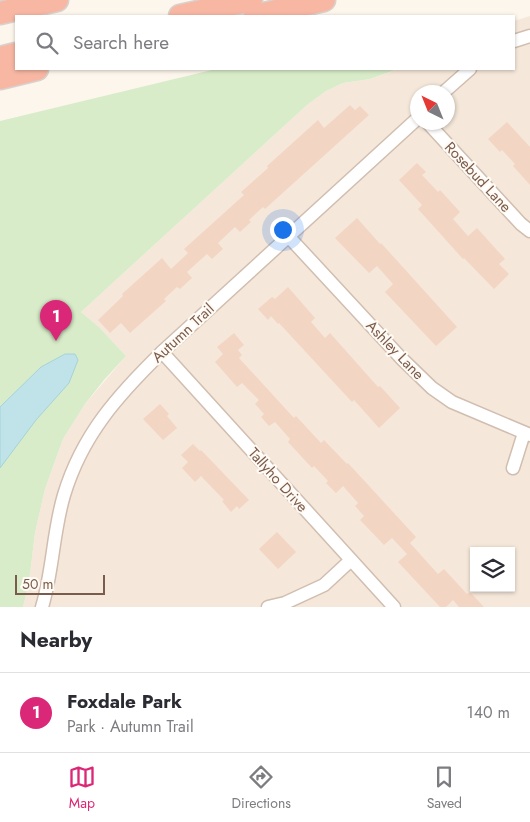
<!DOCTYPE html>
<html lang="en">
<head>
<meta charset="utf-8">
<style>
	:root { --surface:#fff; --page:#f7f7f7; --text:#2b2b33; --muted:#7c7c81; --line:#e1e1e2; --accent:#db2777 }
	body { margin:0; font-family:Jost,sans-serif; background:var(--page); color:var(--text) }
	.controls { position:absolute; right:15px; bottom:15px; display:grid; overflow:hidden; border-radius:0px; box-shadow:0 1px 4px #0004 }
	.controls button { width:45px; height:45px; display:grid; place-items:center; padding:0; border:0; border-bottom:1px solid var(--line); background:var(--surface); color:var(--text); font:25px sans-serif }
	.compass { position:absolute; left:410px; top:85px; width:45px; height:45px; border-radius:50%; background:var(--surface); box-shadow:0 1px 4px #0004; rotate:317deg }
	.scale { position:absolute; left:15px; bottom:12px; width:90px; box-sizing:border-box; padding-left:5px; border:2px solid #7a5c4d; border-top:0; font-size:14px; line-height:18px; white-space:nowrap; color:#7a5c4d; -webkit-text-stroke:4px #fffaf3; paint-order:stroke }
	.you { position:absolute; left:282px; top:229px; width:18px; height:18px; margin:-12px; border:4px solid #fff; border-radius:50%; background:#1a73e8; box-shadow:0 0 0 8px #1a73e833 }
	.badge { display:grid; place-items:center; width:32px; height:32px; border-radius:50%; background:var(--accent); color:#fff; font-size:16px; font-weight:700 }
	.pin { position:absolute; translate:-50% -41px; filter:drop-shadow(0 1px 2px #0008) }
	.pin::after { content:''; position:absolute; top:26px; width:18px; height:15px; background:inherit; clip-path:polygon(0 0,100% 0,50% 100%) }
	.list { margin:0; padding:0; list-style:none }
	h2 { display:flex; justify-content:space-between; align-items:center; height:65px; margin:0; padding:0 20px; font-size:21px }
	h2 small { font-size:16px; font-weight:400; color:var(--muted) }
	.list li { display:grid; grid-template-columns:32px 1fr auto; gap:15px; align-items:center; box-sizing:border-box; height:80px; padding:0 20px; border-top:1px solid var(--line) }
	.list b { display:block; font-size:19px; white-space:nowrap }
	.list p { margin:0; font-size:16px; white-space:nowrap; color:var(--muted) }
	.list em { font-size:16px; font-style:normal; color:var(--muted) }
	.icon { flex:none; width:28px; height:28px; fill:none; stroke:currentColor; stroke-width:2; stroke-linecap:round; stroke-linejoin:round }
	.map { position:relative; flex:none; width:530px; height:607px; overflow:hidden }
	.search { position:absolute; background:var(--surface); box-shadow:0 1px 4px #0004; left:15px; right:15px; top:15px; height:55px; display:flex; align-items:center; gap:12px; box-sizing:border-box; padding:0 18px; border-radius:0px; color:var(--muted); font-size:19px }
	.sheet { height:145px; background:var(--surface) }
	nav { display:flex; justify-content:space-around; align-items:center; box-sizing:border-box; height:70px; border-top:1px solid var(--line); background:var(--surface); font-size:14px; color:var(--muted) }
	nav a { display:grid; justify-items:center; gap:2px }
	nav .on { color:var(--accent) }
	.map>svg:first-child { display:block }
	.residential { fill:#f5e8da; fill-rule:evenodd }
	.green { fill:#d8ecc9 }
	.water { fill:#bfe3e8; stroke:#a5d3da }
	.building { fill:#f3d5c3 }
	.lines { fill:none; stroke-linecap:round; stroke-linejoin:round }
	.minor-casing { stroke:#d1beb0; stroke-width:15 }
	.motorway-casing { stroke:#dad1cd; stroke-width:25 }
	.minor { stroke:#fff; stroke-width:12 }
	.motorway { stroke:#f7b7a3; stroke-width:22 }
	.labels { text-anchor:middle; stroke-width:4; stroke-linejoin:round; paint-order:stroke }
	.street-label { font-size:15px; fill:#7a5c4d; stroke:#fffaf3 }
</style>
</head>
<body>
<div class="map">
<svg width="530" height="607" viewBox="0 0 530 607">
	<rect width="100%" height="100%" fill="#fdf6ec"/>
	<path class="residential" d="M530 16V607H23L29 582 35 533 45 489 63 439 85 404 126 356 99 327 81 312 307 105 326 91 343 83 370 79 399 69H514V21ZM418 92H448V122H418ZM474 551H511V588H474Z"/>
	<polygon class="green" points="216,69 395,69 395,70 370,79 343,83 326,91 307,105 81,312 99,327 126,356 104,380 85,404 63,439 45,489 35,533 29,582 23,607 0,607 0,121"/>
	<polygon class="water" points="65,354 75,354 78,360 69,383 36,420 0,468 0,407 41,367"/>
	<g class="building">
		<polygon points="350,105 355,110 360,106 369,115 265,209 263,207 249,220 251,222 240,232 235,227 218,243 223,249 212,259 207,254 187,272 192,278 180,289 177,287 164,299 166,301 130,333 121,323 110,333 98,320 123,296 122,294 162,258 171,269 188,253 184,249 244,195 241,192 268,168 267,166 318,120 324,128"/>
		<polygon points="507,122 530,147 530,185 513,166 515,164 502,150 500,152 488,139"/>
		<polygon points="417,163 426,172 422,175 438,192 440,190 460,212 453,219 468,236 477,228 505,259 499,264 509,274 494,289 464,258 463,259 418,209 422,205 399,180"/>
		<polygon points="357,218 380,244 381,243 457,327 436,346 385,292 393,284 377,266 369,273 335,238"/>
		<polygon points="288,287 315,318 311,322 325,338 330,333 378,387 380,386 400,408 379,428 354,400 352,402 279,323 278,324 271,316 268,320 258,309 272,297 275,299"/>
		<polygon points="234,333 244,345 238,350 242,355 239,358 294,418 296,416 321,443 324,440 347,464 348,463 416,537 410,543 438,574 444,569 467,594 470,592 484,607 459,607 453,600 446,607 440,607 398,562 407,554 392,538 384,545 360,520 364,516 355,506 358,503 343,486 336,493 326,483 328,481 314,466 312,468 288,442 290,439 275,422 269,426 261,417 264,414 255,404 259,400 242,383 237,387 215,362 223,354 217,347"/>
		<polygon points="160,404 169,414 167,416 177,428 163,440 143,419"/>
		<polygon points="193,444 200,451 201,450 249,500 239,509 237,506 231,512 222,501 224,500 201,476 195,482 182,468 188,462 181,455"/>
		<polygon points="277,532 296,552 278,569 259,549"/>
	</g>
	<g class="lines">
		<defs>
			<g id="minor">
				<polyline points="514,41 530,36"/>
				<polyline points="444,92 470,69"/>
				<polyline points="427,122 521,224 530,231"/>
				<polyline points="289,237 401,358 432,388 452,402 530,435"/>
				<polyline points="162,352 394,607"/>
				<polyline points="513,468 524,433"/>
				<path d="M42 607C53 571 53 531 64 495 82 435 118 395 162 352L418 118"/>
				<polyline points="268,607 285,603 324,585 351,560"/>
			</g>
			<g id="motorway">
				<polyline points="0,13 57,0"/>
				<polyline points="180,16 251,0"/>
				<polyline points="255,16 324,0"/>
				<polyline points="0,58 16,54"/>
				<polyline points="0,78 37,69"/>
			</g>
		</defs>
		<use href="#minor" class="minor-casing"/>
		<use href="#motorway" class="motorway-casing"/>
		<use href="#minor" class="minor"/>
		<use href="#motorway" class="motorway"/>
	</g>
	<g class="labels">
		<g class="street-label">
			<text transform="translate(478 177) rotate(47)" y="5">Rosebud Lane</text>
			<text transform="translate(183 333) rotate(-43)" y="5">Autumn Trail</text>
			<text transform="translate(395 350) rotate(46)" y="5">Ashley Lane</text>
			<text transform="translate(278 480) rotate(48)" y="5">Tallyho Drive</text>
		</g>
	</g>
</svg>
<div class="controls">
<button><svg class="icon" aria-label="layers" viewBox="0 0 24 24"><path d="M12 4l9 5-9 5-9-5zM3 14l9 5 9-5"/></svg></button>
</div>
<svg class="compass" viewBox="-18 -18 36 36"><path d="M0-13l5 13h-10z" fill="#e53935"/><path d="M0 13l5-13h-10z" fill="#7c7c81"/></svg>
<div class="scale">50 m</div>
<div class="you"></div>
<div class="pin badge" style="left:56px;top:341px">1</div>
<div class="search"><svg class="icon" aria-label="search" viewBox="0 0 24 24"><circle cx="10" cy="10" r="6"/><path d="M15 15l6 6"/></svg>Search here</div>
</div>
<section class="sheet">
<h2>Nearby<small></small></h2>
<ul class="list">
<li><span class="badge">1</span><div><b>Foxdale Park</b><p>Park · Autumn Trail</p></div><em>140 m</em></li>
</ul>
</section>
<nav>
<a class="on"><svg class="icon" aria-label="map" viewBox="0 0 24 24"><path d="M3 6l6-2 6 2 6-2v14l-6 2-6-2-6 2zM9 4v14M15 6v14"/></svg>Map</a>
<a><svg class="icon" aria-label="directions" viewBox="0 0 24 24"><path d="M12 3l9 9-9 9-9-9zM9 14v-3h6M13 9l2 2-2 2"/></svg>Directions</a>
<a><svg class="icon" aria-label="saved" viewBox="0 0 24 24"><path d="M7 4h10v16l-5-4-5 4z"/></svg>Saved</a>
</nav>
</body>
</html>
